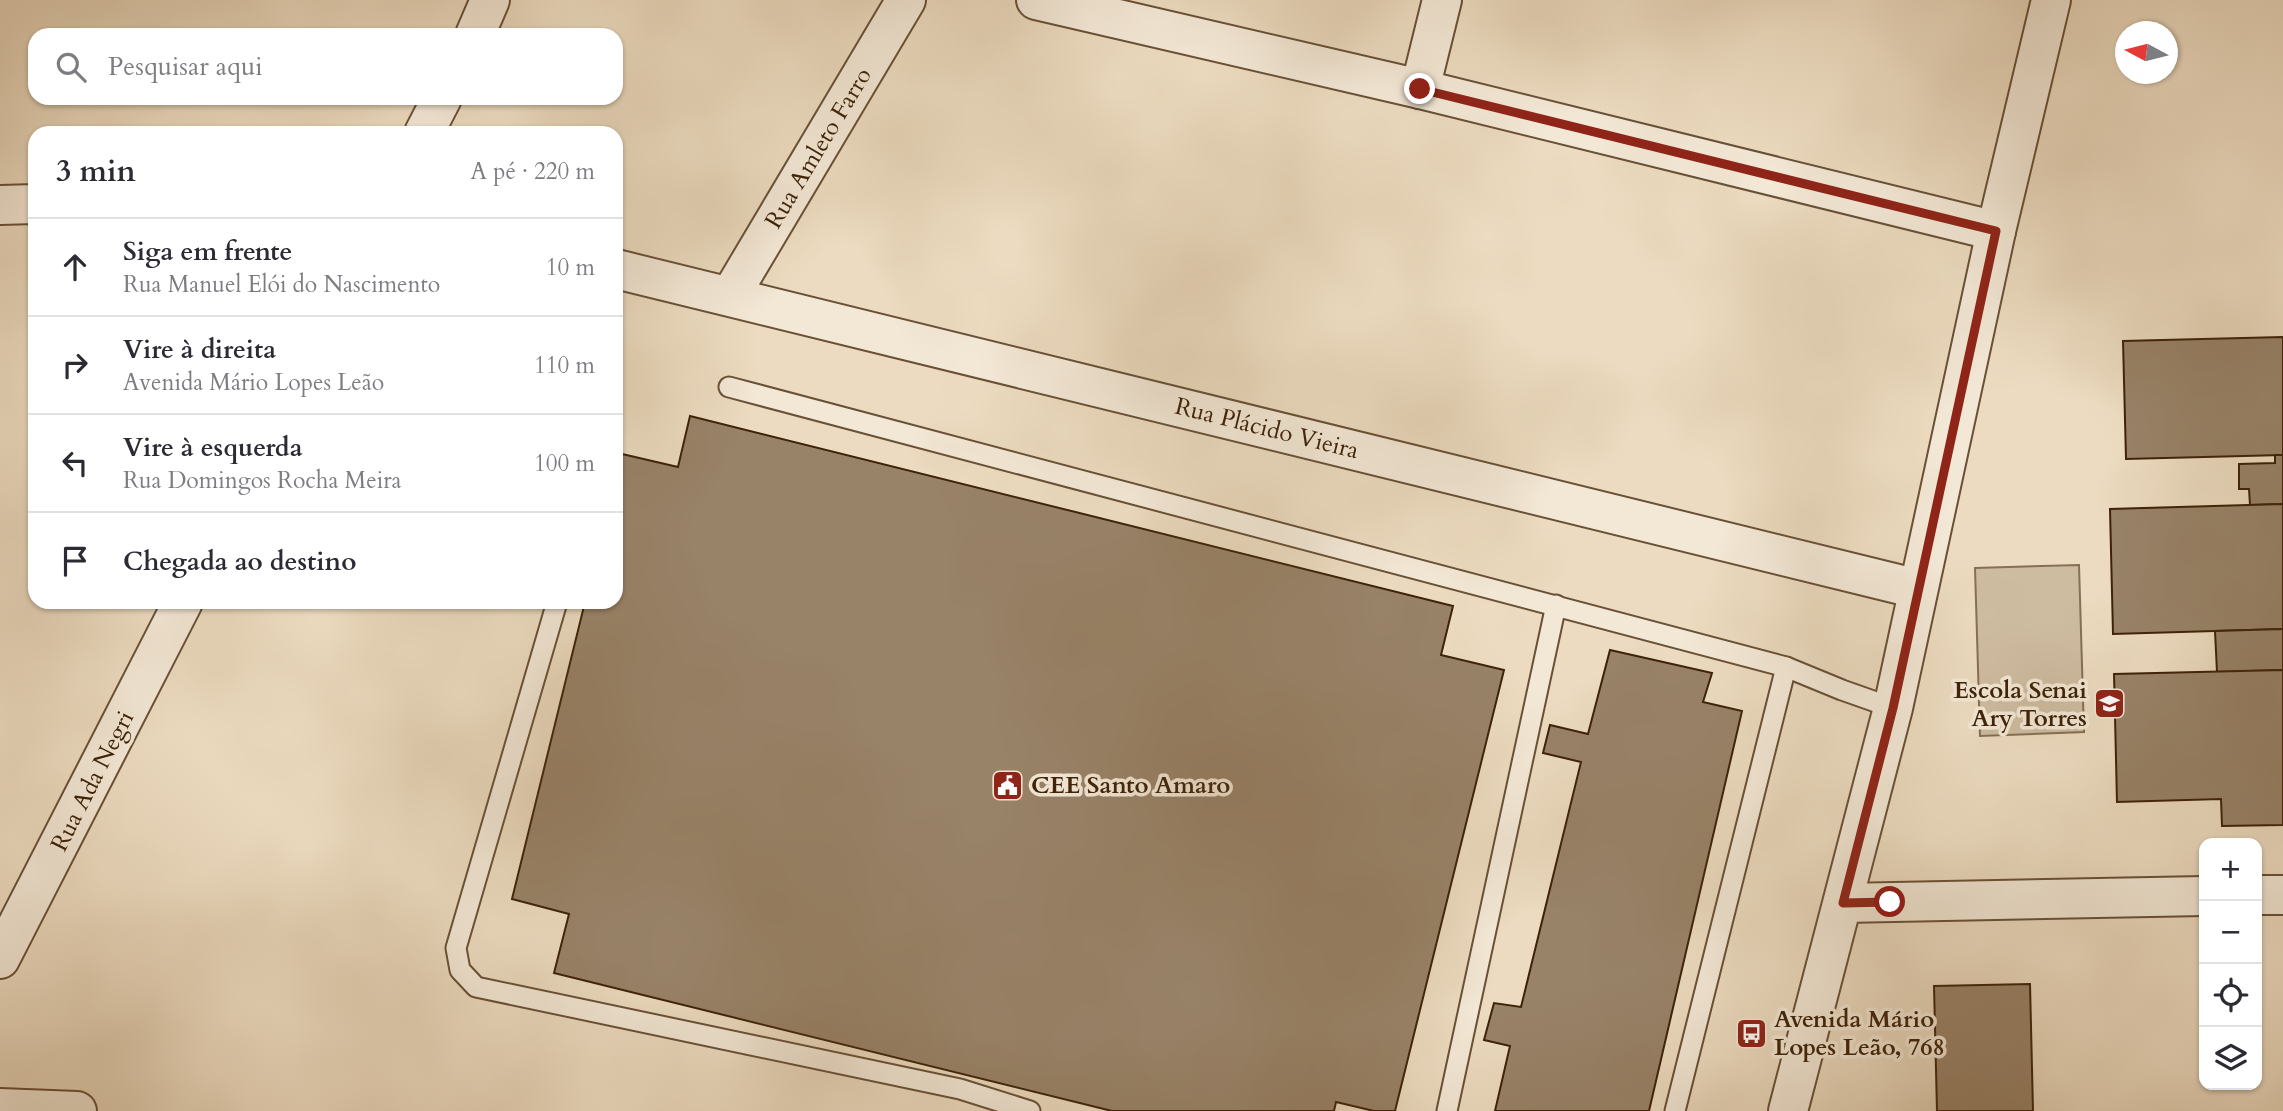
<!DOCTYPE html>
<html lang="pt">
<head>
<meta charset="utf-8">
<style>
	:root { --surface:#fff; --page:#f2f2f3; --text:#2b2b33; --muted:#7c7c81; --line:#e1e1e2 }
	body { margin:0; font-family:Cardo,serif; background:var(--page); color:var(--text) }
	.controls { position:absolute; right:21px; bottom:21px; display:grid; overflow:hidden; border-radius:14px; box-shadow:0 2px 5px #0004 }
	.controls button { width:63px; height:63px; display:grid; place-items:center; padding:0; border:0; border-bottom:2px solid var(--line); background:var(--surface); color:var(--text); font:35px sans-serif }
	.compass { position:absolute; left:2115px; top:21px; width:63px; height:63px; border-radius:50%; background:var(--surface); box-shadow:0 2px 5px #0004; rotate:277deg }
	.stop { position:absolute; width:21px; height:21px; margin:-16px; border:5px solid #8f2418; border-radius:50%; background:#fff }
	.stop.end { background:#8f2418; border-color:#fff; box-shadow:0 2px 7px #0008 }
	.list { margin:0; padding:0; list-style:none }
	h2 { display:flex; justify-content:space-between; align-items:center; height:91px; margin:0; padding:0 28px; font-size:30px }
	h2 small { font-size:23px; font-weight:400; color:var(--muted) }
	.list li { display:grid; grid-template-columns:46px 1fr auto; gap:21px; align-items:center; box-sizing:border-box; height:98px; padding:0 28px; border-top:2px solid var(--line) }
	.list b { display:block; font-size:26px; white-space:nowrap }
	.list p { margin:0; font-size:23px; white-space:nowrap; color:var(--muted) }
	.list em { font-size:23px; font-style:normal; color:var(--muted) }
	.icon { flex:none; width:38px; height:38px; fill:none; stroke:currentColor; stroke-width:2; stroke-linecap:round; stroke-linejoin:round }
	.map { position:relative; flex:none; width:2283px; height:1111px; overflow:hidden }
	.search { position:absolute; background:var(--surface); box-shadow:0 2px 5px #0004; left:28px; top:28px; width:595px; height:77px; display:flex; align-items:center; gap:18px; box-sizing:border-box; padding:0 24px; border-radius:21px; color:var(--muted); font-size:26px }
	.panel { position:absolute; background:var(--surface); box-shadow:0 2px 5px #0004; left:28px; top:126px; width:595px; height:483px; border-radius:21px }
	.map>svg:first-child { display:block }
	.green { fill:#cebca1; stroke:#866f54; stroke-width:2 }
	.building { fill:#988268; stroke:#3d2208; stroke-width:2 }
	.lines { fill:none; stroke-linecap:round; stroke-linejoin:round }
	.service-casing { stroke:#695036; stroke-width:23 }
	.minor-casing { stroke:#695036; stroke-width:42 }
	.tertiary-casing { stroke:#695036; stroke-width:42 }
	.service { stroke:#f3e8d6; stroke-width:19 }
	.minor { stroke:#f3e8d6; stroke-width:38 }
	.tertiary { stroke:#f3e8d6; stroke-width:38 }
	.route { stroke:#8f2418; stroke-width:9 }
	.labels { text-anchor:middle; stroke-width:7; stroke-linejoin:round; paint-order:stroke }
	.street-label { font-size:24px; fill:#3d2208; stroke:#f3e8d6 }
	.poi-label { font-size:24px; font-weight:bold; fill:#3d2208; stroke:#f3e8d6; text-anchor:start }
</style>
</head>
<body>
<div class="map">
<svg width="2283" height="1111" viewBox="0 0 2283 1111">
	<rect width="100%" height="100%" fill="#ecdbc0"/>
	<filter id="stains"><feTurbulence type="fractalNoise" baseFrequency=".00286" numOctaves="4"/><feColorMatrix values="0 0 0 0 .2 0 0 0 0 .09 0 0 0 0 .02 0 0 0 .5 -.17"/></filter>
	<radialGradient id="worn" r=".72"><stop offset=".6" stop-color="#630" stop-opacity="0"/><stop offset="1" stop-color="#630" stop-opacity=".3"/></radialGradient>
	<polygon class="green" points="2079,565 2084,732 1980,736 1975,568"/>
	<g class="building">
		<polygon points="2283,337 2283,455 2126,459 2123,341"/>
		<polygon points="690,416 1453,606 1441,655 1504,670 1395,1111 1374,1111 1336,1102 1334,1111 1112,1111 554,973 569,914 512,899 585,602 616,602 616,479 622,454 678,467"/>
		<polygon points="2275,455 2283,455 2283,504 2250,505 2249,489 2239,489 2239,464 2275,463"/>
		<polygon points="2283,504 2283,629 2113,634 2110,509"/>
		<polygon points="2283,629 2283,670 2217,672 2215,631"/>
		<polygon points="1610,650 1712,673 1703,702 1742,711 1649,1111 1495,1111 1510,1046 1484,1040 1494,1003 1521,1007 1581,762 1543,753 1550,725 1588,734"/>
		<polygon points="2283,670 2283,825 2222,826 2221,799 2117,802 2114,674"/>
		<polygon points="2030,984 2033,1111 1937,1111 1934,986"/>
	</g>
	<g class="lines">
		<defs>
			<g id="service">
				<polyline points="729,387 1786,667 1842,690 1893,708"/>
				<polyline points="557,602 456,948 460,970 476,987 960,1089 1030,1111"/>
				<polyline points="1447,1111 1556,605"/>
				<polyline points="1675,1111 1786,667"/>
			</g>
			<g id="minor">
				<polyline points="1036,0 1420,89 1996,231"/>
				<polyline points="475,35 490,0"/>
				<polyline points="1420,89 1442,0"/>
				<polyline points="424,133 442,98"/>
				<polyline points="0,205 35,204"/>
				<polyline points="616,269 1918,589"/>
				<polyline points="730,296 906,0"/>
				<polyline points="2257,895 2283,895"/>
				<polyline points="1843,903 2204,896"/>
				<polyline points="0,959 183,602"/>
				<polyline points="0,1108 77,1111"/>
			</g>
			<polyline id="tertiary" points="1788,1111 1893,708 1996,231 2051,0"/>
		</defs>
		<use href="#service" class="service-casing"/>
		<use href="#minor" class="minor-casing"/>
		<use href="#tertiary" class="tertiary-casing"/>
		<use href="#service" class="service"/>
		<use href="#minor" class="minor"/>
		<use href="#tertiary" class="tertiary"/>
	</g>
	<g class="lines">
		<polyline class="route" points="1420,89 1996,231 1893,708 1843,903 1890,902"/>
	</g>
	<defs>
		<symbol id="university-square" viewBox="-11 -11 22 22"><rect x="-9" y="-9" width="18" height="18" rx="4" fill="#8f2418" stroke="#f3e8d6"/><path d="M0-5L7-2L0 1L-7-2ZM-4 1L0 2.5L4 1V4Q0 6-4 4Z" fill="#fff"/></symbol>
		<symbol id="civic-square" viewBox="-11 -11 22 22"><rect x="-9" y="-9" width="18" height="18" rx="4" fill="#8f2418" stroke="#f3e8d6"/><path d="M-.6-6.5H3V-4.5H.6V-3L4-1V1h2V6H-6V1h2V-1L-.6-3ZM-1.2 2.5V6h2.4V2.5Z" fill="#fff"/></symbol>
		<symbol id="bus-square" viewBox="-11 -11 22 22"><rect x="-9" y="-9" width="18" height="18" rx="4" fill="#8f2418" stroke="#f3e8d6"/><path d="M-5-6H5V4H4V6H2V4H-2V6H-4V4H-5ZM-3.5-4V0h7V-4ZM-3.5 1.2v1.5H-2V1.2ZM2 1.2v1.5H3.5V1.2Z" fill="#fff"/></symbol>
	</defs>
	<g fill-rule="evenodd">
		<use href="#university-square" x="2092" y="686" width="35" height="35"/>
		<use href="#civic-square" x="990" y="768" width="35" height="35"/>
		<use href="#bus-square" x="1734" y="1016" width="35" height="35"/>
	</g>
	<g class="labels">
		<g class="street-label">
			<text transform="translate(818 148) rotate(-59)" y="8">Rua Amleto Farro</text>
			<text transform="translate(1267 428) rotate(14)" y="8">Rua Plácido Vieira</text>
			<text transform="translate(92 781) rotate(-63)" y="8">Rua Ada Negri</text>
		</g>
		<g class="poi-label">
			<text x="2087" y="698" text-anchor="end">Escola Senai<tspan x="2087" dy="28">Ary Torres</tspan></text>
			<text x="1031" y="793">CEE Santo Amaro</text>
			<text x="1774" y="1027">Avenida Mário<tspan x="1774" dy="28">Lopes Leão, 768</tspan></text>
		</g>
	</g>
	<rect width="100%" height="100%" filter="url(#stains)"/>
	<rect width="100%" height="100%" fill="url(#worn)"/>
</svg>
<div class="controls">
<button>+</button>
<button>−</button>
<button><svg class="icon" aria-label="locate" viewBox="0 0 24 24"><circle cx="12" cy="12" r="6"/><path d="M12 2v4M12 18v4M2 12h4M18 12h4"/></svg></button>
<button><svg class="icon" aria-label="layers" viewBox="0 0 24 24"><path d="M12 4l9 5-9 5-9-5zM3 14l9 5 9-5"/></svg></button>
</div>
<svg class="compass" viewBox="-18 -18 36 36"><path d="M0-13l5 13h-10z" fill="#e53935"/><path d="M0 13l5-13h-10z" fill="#7c7c81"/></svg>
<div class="stop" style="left:1890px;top:902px"></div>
<div class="stop end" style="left:1420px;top:89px"></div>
<div class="search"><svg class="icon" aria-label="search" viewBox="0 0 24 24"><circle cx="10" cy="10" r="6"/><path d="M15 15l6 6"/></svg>Pesquisar aqui</div>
<section class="panel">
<h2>3 min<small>A pé · 220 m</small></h2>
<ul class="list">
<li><svg class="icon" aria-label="ahead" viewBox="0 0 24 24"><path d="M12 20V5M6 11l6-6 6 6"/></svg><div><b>Siga em frente</b><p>Rua Manuel Elói do Nascimento</p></div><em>10 m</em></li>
<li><svg class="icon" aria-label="right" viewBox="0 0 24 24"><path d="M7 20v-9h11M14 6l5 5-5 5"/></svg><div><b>Vire à direita</b><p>Avenida Mário Lopes Leão</p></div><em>110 m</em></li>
<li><svg class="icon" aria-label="left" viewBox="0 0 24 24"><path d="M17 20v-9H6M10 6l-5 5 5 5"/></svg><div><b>Vire à esquerda</b><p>Rua Domingos Rocha Meira</p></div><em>100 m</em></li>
<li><svg class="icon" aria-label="arrive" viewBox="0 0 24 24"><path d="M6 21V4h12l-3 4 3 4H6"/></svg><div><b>Chegada ao destino</b></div></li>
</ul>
</section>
</div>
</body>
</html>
